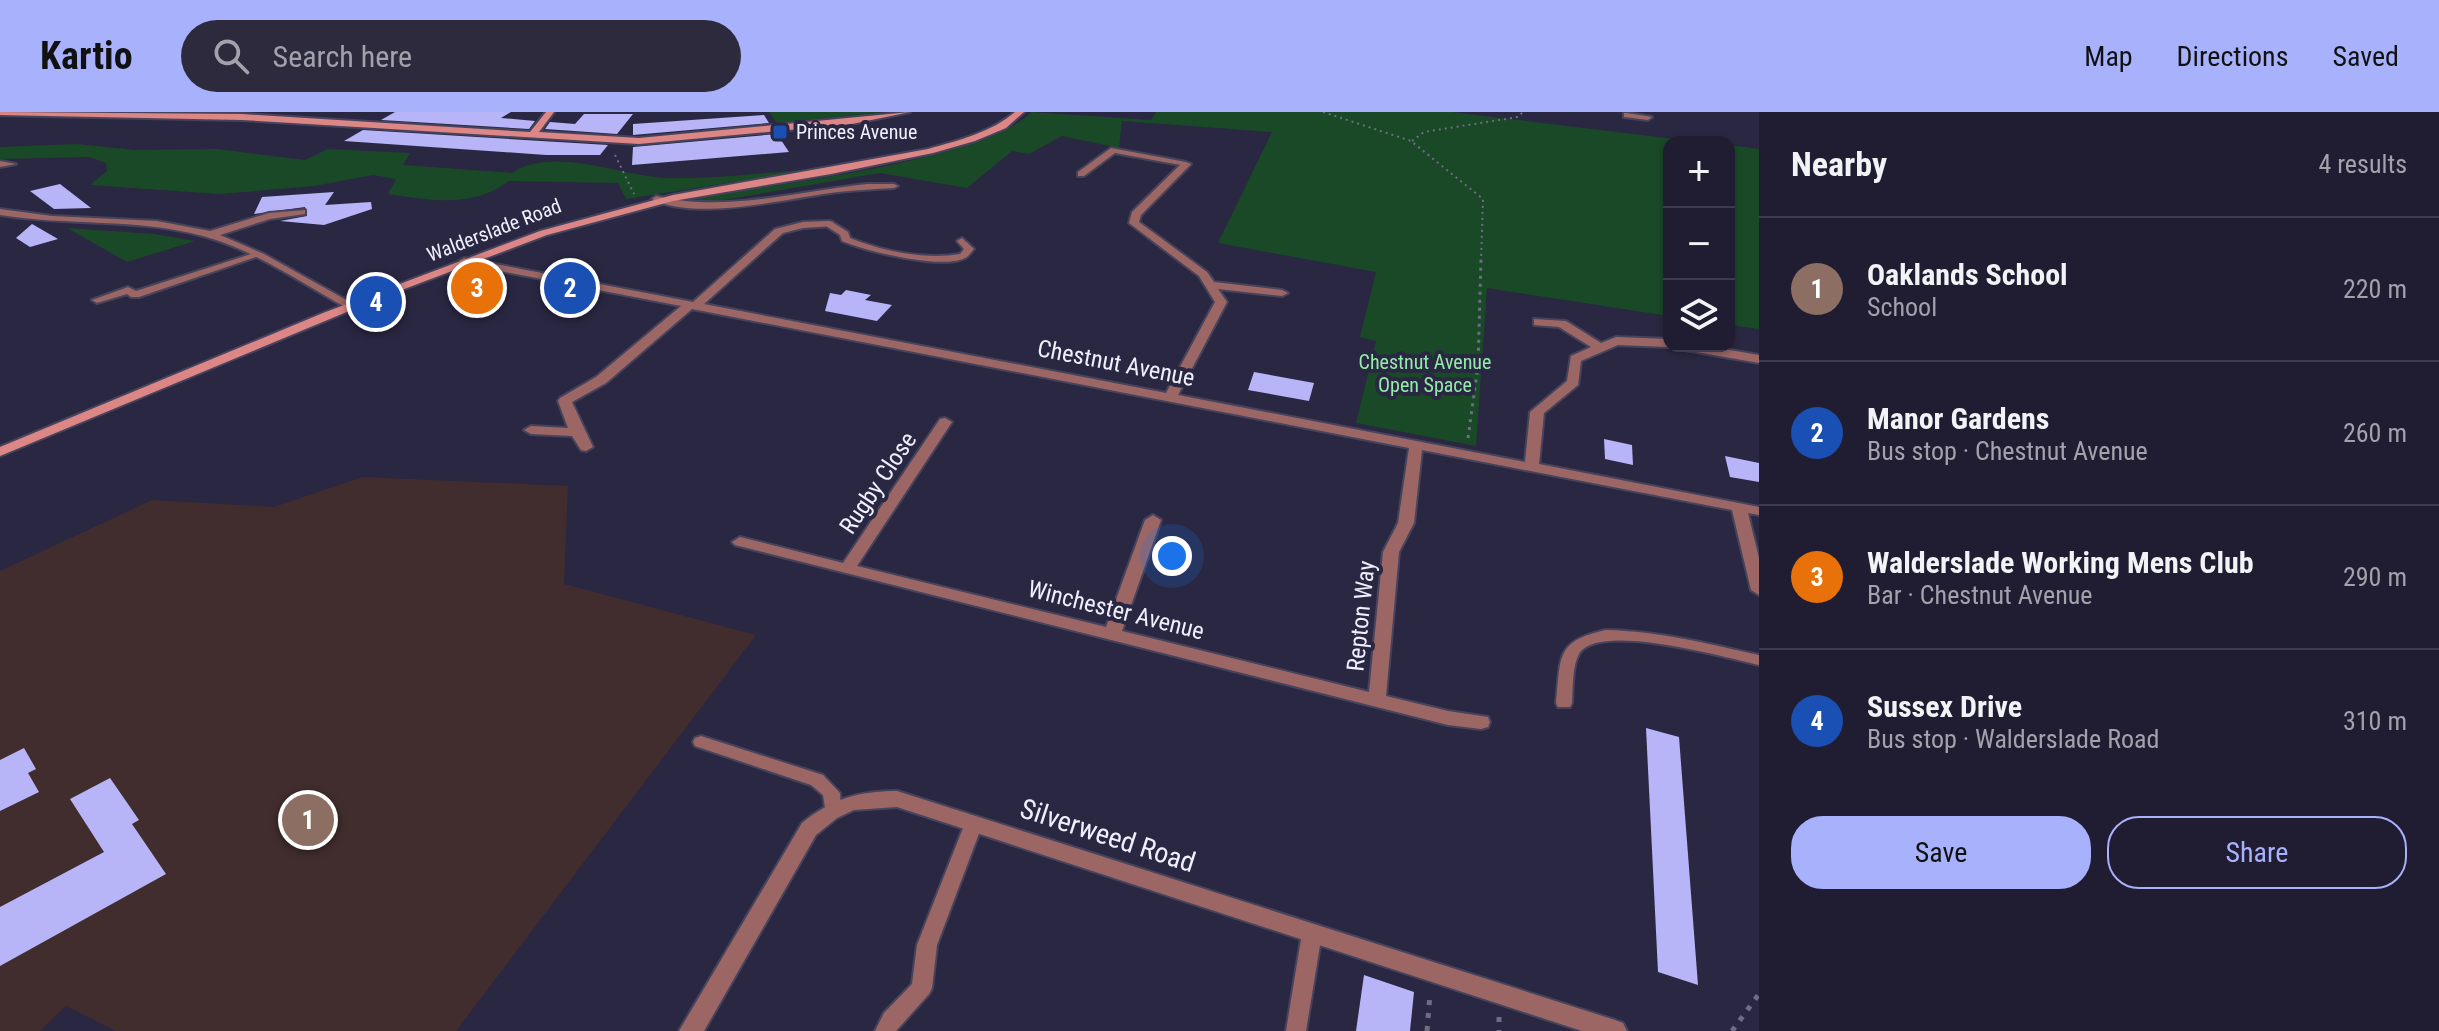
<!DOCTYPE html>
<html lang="en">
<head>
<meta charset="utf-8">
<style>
	:root { --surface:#201d32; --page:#2d2a3e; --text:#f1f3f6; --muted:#a2a2ac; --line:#3d3b4d; --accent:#a7b1fc }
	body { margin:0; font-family:"Roboto Condensed",sans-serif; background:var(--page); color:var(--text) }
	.controls { position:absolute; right:24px; top:24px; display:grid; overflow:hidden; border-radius:16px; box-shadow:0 2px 6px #0004 }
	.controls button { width:72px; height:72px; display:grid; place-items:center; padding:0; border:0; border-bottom:2px solid var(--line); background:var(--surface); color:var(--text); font:40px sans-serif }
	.you { position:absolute; left:1172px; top:444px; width:28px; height:28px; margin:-20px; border:6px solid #fff; border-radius:50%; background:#1a73e8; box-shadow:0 0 0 12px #1a73e833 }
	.badge { display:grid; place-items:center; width:52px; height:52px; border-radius:50%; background:var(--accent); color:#fff; font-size:26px; font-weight:700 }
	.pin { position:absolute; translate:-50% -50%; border:4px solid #fff; box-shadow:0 2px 8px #0006 }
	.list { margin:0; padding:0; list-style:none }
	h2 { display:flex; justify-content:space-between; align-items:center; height:104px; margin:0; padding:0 32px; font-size:34px }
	h2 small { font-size:26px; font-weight:400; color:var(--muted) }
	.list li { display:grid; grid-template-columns:52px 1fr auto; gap:24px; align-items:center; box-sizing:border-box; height:144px; padding:0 32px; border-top:2px solid var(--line) }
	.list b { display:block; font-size:30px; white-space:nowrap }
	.list p { margin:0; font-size:26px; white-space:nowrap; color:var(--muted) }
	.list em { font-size:26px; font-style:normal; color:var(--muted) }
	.actions { display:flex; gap:16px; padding:24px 32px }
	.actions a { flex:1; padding:18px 0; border:2px solid var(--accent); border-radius:32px; text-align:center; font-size:28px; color:var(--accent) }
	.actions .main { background:var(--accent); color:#111 }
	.icon { flex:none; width:44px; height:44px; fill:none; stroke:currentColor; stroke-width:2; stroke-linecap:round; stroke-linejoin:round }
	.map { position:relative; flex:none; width:1759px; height:919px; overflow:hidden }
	header { display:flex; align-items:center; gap:48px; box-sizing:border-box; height:112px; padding:0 40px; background:var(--accent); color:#111 }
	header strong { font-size:38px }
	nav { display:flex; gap:44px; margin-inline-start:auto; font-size:28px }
	.search { width:560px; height:72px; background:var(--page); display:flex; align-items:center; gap:20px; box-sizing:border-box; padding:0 28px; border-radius:44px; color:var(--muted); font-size:30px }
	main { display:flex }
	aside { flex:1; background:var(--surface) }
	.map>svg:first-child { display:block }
	.education { fill:#412d2d }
	.green { fill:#1a4928 }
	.building { fill:#b8b4f8 }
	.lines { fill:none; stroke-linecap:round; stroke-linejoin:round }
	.lane-casing { stroke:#46435c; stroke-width:4 }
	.street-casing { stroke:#46435c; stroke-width:4 }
	.secondary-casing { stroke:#46435c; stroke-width:4 }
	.path-far2 { stroke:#6f6d84; stroke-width:2; stroke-dasharray:2 4; stroke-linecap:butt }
	.path-far1 { stroke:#6f6d84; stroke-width:3; stroke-dasharray:3 5; stroke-linecap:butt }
	.path { stroke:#6f6d84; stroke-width:5; stroke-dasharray:5 8; stroke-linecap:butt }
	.lane { fill:#9c6665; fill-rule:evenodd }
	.street { fill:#9c6665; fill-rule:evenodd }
	.secondary { fill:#dc8685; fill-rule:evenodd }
	.transit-dot { fill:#1a4fb4; stroke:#2a2742; stroke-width:3 }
	.labels { text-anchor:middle; stroke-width:8; stroke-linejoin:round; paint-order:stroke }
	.far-poi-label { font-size:20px; fill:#efeffd; stroke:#2a2742; text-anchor:start }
	.far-street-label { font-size:20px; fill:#efeffd; stroke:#2a2742 }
	.far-park-label { font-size:20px; fill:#93eba8; stroke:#2a2742 }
	.street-label { font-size:24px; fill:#efeffd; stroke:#2a2742 }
	.near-street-label { font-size:28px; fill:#efeffd; stroke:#2a2742 }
</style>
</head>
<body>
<header>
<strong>Kartio</strong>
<div class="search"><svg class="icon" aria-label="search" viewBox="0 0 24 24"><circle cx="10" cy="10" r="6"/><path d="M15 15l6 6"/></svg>Search here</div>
<nav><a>Map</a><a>Directions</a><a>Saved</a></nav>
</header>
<main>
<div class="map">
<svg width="1759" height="919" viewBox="0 0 1759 919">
	<rect width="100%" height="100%" fill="#2a2742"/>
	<polygon class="education" points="363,365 568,374 564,472 756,523 456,919 116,919 66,894 40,919 0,919 0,459 152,388 274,395"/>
	<g class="green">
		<polygon points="769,0 885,0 777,11"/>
		<path d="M1031 0 1151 8 1156 0H1452L1699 30H1669V204L1487 176 1476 334 1356 311 1376 229 1360 225 1376 160 1218 131 1272 20 1122 9 1119 36 1062 24 1029 42 1012 39 967 76 880 61 706 91 675 89C747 77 988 49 1031 0Z"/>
		<path d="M77 32 134 38 217 37 305 48 328 37 410 41 403 53 512 61C554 33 622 65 668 66 717 67 768 60 816 57L626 87 618 71 509 69C471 97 431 88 388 82L396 67 373 63 314 74 219 82 90 73 107 59 106 51 89 45 0 47V35Z"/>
		<polygon points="1729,33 1759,37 1759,217 1729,213"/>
		<polygon points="67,116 154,122 195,129 127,150"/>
	</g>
	<g class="building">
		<polygon points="395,0 511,0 501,6 535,9 529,17 381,8"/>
		<polygon points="584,2 633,2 617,22 545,17 550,10 575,12"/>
		<polygon points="764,3 769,11 633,23 633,12"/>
		<polygon points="363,18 608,33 600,43 546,43 344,29"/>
		<polygon points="777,22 789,40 632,53 633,35"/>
		<polygon points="60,72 91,96 54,97 30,79"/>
		<polygon points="334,80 325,93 371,90 372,97 324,113 280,109 307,104 305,95 254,102 262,85"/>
		<polygon points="32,112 58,127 30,135 16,126"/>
		<polygon points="846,178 871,183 865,188 892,193 877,209 825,199 830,181 841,183"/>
		<polygon points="1254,260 1314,271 1309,289 1248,278"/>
		<polygon points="1604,327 1632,333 1633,353 1605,347"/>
		<polygon points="1725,344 1759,351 1759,370 1730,365"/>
		<polygon points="1646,616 1679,625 1698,873 1658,860"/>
		<polygon points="24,636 36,657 28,661 39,680 0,699 0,648"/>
		<polygon points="110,666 139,708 132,712 166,762 0,854 0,795 104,740 70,687"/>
		<polygon points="1364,863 1414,880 1410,919 1356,919"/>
	</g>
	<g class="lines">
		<defs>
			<g id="lane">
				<polygon points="1111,36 1186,50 1190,52 1186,54 1115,41 1084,64 1078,64 1078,60"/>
				<path d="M867 72H894L898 74 894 76C875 77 856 78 838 80 789 86 695 110 652 87L656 84C725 101 798 79 867 72Z"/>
				<path d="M826 110H832L848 120 850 126C882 139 925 148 960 142L964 137 957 129 962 126 974 137C972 139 968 145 965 146 942 158 865 139 842 129L840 123 826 114Z"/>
				<polygon points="251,142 259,144 139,185 131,185 127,182 97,191 92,188 128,175 136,179"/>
				<path d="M1606 518C1659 519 1708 532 1759 543V553C1727 546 1598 509 1579 542 1572 555 1573 576 1572 591L1570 595H1558L1556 591C1561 545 1555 529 1606 518Z"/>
				<polygon points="701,624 823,663 840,681 841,697 838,702 832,704 826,702 823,683 811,673 695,634 693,630 695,626"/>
				<polygon points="974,704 980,706 983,711 937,833 932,876 929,882 896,919 875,919 884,901 912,872 917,833 965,711 968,706"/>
				<polygon points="1312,813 1319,815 1322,821 1306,919 1286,919 1302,821 1305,815"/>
			</g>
			<g id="street">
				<polygon points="1627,1 1652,5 1648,8 1624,5 1624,1"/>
				<polygon points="0,49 16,52 0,55"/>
				<polygon points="1183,50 1191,52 1141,103 1139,110 1207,160 1214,170 1282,178 1288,181 1282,184 1218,177 1227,190 1178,283 1525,350 1530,300 1567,269 1571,244 1591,235 1559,215 1534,213 1534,207 1566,209 1601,231 1616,225 1669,227 1669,234 1672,234 1669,235 1618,233 1581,249 1578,273 1544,301 1539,352 1759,395 1759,403 1748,401 1759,446 1759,483 1751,478 1732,398 1422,338 1414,411 1399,440 1386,584 1448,599 1488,605 1490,610 1488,615 1481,617 1448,613 735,433 732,430 740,425 843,451 940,307 945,306 952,310 857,454 1106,515 1145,408 1153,403 1161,408 1122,519 1369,580 1383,440 1398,411 1409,336 692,197 606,271 572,290 593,335 586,339 581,338 572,324 531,322 524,318 531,314 568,316 558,289 560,286 596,265 681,194 464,152 459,149 464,146 693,190 775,117 803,110 829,109 833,110 833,114 803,116 783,121 704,192 1166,281 1215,190 1199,164 1129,111 1132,100"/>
				<path d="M0 97 52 104 157 109 210 119 269 101 305 98V102L270 107 220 123 264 142 357 194 347 196C301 171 255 138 203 124 137 106 67 114 0 103Z"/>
				<polygon points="1679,234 1706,234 1759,243 1759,251 1685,238"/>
				<path d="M897 679 1615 908 1623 911 1627 919H1582L897 695 854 698 837 706 816 723 704 919H679L802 711C831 687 859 679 897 679Z"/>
			</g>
			<g id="secondary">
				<polygon points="0,0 242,2 530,20 546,0 554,0 539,20 639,26 910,0 852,12 639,32 242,8 0,3"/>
				<path d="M1015 0H1024L1006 16 975 29 933 41 831 62 673 89 547 123 378 187 0 344V335L323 201 540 119 673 83 928 37C959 28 990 21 1015 0Z"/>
			</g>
		</defs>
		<use href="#lane" class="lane-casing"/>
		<use href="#street" class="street-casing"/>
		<use href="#secondary" class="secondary-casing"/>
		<g class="path-far2">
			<polyline points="1323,0 1411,29 1483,87 1481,149"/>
			<polyline points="1412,29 1424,20 1518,5 1523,0"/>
			<polyline points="615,43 634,82"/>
		</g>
		<polyline class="path-far1" points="1468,326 1478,254 1481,147"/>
		<g class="path">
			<polyline points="1499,905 1499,919"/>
			<polyline points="1427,919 1430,882"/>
			<polyline points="1732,919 1759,882"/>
		</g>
		<use href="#lane" class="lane"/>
		<use href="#street" class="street"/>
		<use href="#secondary" class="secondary"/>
	</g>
	<rect class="transit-dot" x="772" y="12" width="16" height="16" rx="4"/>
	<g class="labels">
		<g class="far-poi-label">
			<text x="796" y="27">Princes Avenue</text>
		</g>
		<g class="far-street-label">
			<text transform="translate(494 118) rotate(-21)" y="7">Walderslade Road</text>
		</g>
		<g class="far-park-label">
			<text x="1425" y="257">Chestnut Avenue<tspan x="1425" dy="23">Open Space</tspan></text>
		</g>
		<g class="street-label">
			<text transform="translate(1116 251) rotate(11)" y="8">Chestnut Avenue</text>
			<text transform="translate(878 371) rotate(-56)" y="8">Rugby Close</text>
			<text transform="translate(1116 498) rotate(14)" y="8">Winchester Avenue</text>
			<text transform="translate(1361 504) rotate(-84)" y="8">Repton Way</text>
		</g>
		<g class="near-street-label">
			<text transform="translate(1108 723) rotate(18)" y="10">Silverweed Road</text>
		</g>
	</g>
</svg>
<div class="controls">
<button>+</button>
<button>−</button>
<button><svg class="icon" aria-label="layers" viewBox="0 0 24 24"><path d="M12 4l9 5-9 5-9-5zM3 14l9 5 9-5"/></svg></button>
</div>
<div class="you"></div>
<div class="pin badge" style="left:308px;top:708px;background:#8d6e63">1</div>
<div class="pin badge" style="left:570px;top:176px;background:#1a4fb4">2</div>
<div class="pin badge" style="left:477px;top:176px;background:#e8710a">3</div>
<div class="pin badge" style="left:376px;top:190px;background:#1a4fb4">4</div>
</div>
<aside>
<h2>Nearby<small>4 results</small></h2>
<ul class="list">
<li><span class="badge" style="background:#8d6e63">1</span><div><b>Oaklands School</b><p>School</p></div><em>220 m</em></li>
<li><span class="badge" style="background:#1a4fb4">2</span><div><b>Manor Gardens</b><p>Bus stop · Chestnut Avenue</p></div><em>260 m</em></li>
<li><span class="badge" style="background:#e8710a">3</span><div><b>Walderslade Working Mens Club</b><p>Bar · Chestnut Avenue</p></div><em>290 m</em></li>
<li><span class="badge" style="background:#1a4fb4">4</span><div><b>Sussex Drive</b><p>Bus stop · Walderslade Road</p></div><em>310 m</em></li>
</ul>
<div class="actions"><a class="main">Save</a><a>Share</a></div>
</aside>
</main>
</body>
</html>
